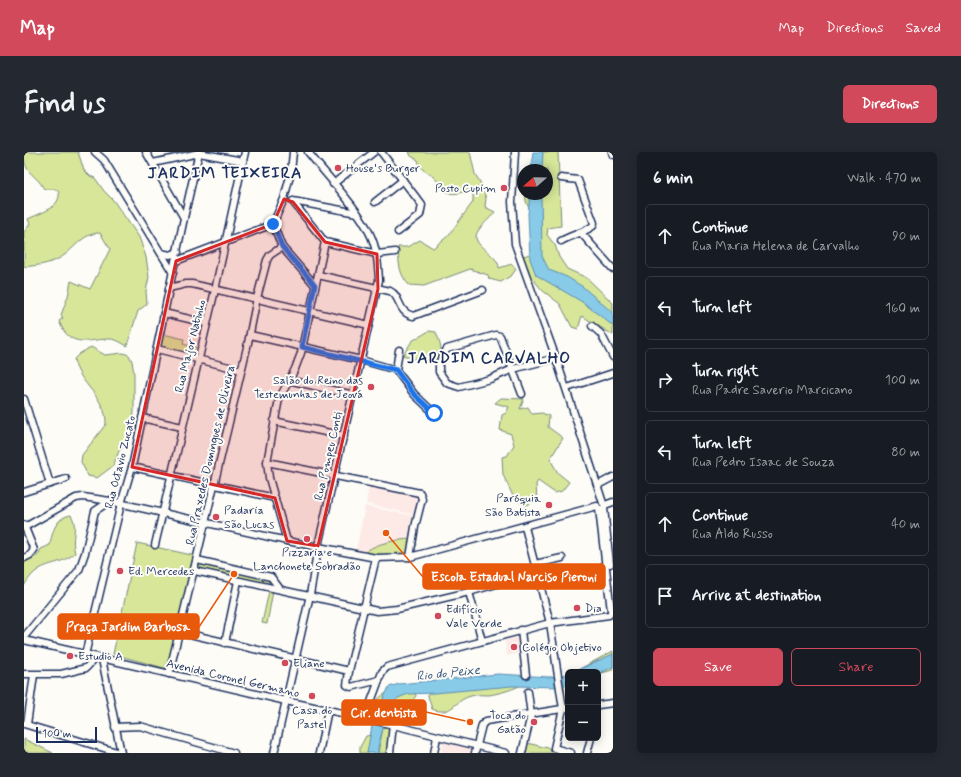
<!DOCTYPE html>
<html lang="en">
<head>
<meta charset="utf-8">
<style>
	:root { --surface:#171b24; --page:#242831; --text:#f1f3f6; --muted:#9ea1a6; --line:#363941; --accent:#d1495b }
	body { margin:0; font-family:Mynerve,sans-serif; background:var(--page); color:var(--text) }
	.controls { position:absolute; right:12px; bottom:12px; display:grid; overflow:hidden; border-radius:6px; box-shadow:0 2px 10px #0003 }
	.controls button { width:36px; height:36px; display:grid; place-items:center; padding:0; border:0; border-bottom:1px solid var(--line); background:var(--surface); color:var(--text); font:20px sans-serif }
	.compass { position:absolute; left:493px; top:12px; width:36px; height:36px; border-radius:50%; background:var(--surface); box-shadow:0 2px 10px #0003; rotate:250deg }
	.scale { position:absolute; left:12px; bottom:10px; width:61px; box-sizing:border-box; padding-left:4px; border:2px solid #1b2f5e; border-top:0; font-size:11px; line-height:14px; white-space:nowrap; color:#1b2f5e; -webkit-text-stroke:3px #fdfcf7; paint-order:stroke }
	.stop { position:absolute; width:12px; height:12px; margin:-9px; border:3px solid #1a73e8; border-radius:50%; background:#fff }
	.stop.end { background:#1a73e8; border-color:#fff; box-shadow:0 1px 4px #0008 }
	.list { margin:0; padding:0; list-style:none }
	h2 { display:flex; justify-content:space-between; align-items:center; height:52px; margin:0; padding:0 16px; font-size:17px }
	h2 small { font-size:13px; font-weight:400; color:var(--muted) }
	.list li { display:grid; grid-template-columns:26px 1fr auto; gap:12px; align-items:center; box-sizing:border-box; height:64px; margin:0 8px 8px; padding:0 8px; border:1px solid var(--line); border-radius:6px }
	.list b { display:block; font-size:15px; white-space:nowrap }
	.list p { margin:0; font-size:13px; white-space:nowrap; color:var(--muted) }
	.list em { font-size:13px; font-style:normal; color:var(--muted) }
	.actions { display:flex; gap:8px; padding:12px 16px }
	.actions a { flex:1; padding:9px 0; border:1px solid var(--accent); border-radius:6px; text-align:center; font-size:14px; color:var(--accent) }
	.actions .main { background:var(--accent); color:#fff }
	.icon { flex:none; width:22px; height:22px; fill:none; stroke:currentColor; stroke-width:2; stroke-linecap:round; stroke-linejoin:round }
	.map { position:relative; flex:none; width:589px; height:601px; overflow:hidden; border-radius:6px }
	header { display:flex; align-items:center; gap:24px; box-sizing:border-box; height:56px; padding:0 20px; background:var(--accent); color:#fff }
	header strong { font-size:19px }
	nav { display:flex; gap:22px; margin-inline-start:auto; font-size:14px }
	.intro { display:flex; align-items:center; justify-content:space-between; box-sizing:border-box; height:96px; padding:0 24px }
	h1 { margin:0; font-size:28px }
	.button { padding:10px 18px; border-radius:6px; background:var(--accent); color:#fff; font-size:14px; font-weight:700 }
	main { display:flex; gap:24px; padding:0 24px }
	aside { flex:1; background:var(--surface); border-radius:6px; box-shadow:0 2px 10px #0003 }
	.map>svg:first-child { display:block }
	.built { fill:#fdeae6 }
	.green { fill:#d7e699; stroke:#798a7c }
	.water { fill:#88cbe9; stroke:#5c8db1 }
	.lines { fill:none; stroke-linecap:round; stroke-linejoin:round }
	.minor-casing { stroke:#1b2f5e; stroke-width:9 }
	.minor { stroke:#fdfcf7; stroke-width:6 }
	.route { stroke:#1a73e8; stroke-width:5 }
	.marked { fill:#d62828; fill-opacity:0.2; stroke:#d62828; stroke-width:3; stroke-linejoin:round }
	.poi-dot { fill:#d1495b; stroke:#fdfcf7; stroke-width:1.5 }
	.labels { text-anchor:middle; stroke-width:4; stroke-linejoin:round; paint-order:stroke }
	.poi-label { font-size:12px; fill:#1b2f5e; stroke:#fdfcf7; text-anchor:start }
	.street-label { font-size:12px; fill:#1b2f5e; stroke:#fdfcf7 }
	.water-label { font-size:13px; font-style:italic; fill:#365681; stroke:#fdfcf7 }
	.district-label { font-size:16px; font-weight:bold; letter-spacing:1px; fill:#1b2f5e; stroke:#fdfcf7 }
	.leader { fill:none; stroke:#e8590c; stroke-width:1.5 }
	.callout-dot { fill:#e8590c; stroke:#fdfcf7; stroke-width:1.5 }
	.callout { fill:#e8590c; stroke:#e8590c; stroke-width:1.5 }
	.callout-label { font-size:13px; text-anchor:middle; font-weight:bold; fill:#fff }
</style>
</head>
<body>
<header>
<strong>Map</strong>
<nav><a>Map</a><a>Directions</a><a>Saved</a></nav>
</header>
<div class="intro"><h1>Find us</h1><a class="button">Directions</a></div>
<main>
<div class="map">
<svg width="589" height="601" viewBox="0 0 589 601">
	<rect width="100%" height="100%" fill="#fdfcf7"/>
	<filter id="ink" filterUnits="userSpaceOnUse"><feTurbulence type="fractalNoise" baseFrequency=".025" numOctaves="2"/><feDisplacementMap in="SourceGraphic" scale="8" xChannelSelector="R" yChannelSelector="G"/><feConvolveMatrix kernelMatrix="1 2 1 2 8 2 1 2 1" color-interpolation-filters="sRGB"/></filter>
	<g filter="url(#ink)">
		<g class="built">
			<polygon points="146,167 175,175 177,177 174,196 159,192 160,187 139,182 142,169"/>
			<polygon points="345,333 394,342 395,348 391,363 342,352"/>
			<polygon points="341,354 391,364 384,400 365,404 332,398"/>
			<polygon points="496,484 498,500 483,504 481,489"/>
			<polygon points="420,588 452,595 450,601 417,601"/>
		</g>
		<g class="green">
			<path d="M0 0H54L60 18 66 24 71 26 80 39 89 48 115 85 122 105 125 125 122 139 123 152 114 159 103 194C98 191 92 187 86 187 64 187 46 198 35 169L39 166 37 163 44 144 47 129 66 137 86 97 76 81C58 81 50 98 36 106 23 113 14 113 0 115V80L6 72 4 67C16 61 37 56 35 40L31 37H20C11 20 0 24 0 0Z"/>
			<path d="M385 0H446L451 22 456 30 462 46 461 55 471 60C465 68 458 72 454 79 444 94 475 101 475 116L488 112 492 117 488 123 477 130 465 127 464 123 446 117 400 134 385 133C374 121 375 110 374 95H383L396 88 409 96 424 84 449 50V43L446 38C418 47 425 38 407 23 400 18 396 18 394 8L387 4Z"/>
			<path d="M519 0H534L537 74 524 76 523 83 531 93 535 105 543 117 563 126 589 151V164L558 150 589 173V183L558 164 554 177 548 175 536 152 518 138 509 127 506 126 498 108 499 104C518 101 515 78 517 62L510 63C505 57 500 49 502 42H523V18H516Z"/>
			<path d="M405 179 412 180C416 191 422 202 409 209L396 205 389 207 379 203 388 189Z"/>
			<polygon points="139,182 160,187 159,192 174,196 172,205 136,196"/>
			<path d="M67 195 81 203 99 201 105 203 108 209 110 222V261L104 290 95 299 89 314 73 326 64 324 57 310 58 303 82 272C83 245 54 232 50 207L55 202Z"/>
			<polygon points="477,246 500,247 496,257 504,255 508,262 518,261 525,264 524,275 539,286 526,307 534,321 545,330 538,339 531,341 514,329 512,332 513,348 501,354 490,346 479,323 478,305 483,304 490,293 487,282 476,278 478,263 482,261 485,255 471,251"/>
			<path d="M47 363C55 376 46 385 51 401 32 417 16 406 0 434V411L14 403 17 397 26 393C28 380 32 365 47 363Z"/>
			<path d="M390 387 393 392C385 410 358 405 341 405V401C349 391 377 387 390 387Z"/>
			<polygon points="113,391 172,404 144,517 89,502"/>
			<polygon points="176,410 245,427 243,433 174,418"/>
			<polygon points="245,439 249,439 243,472 238,471"/>
			<polygon points="589,499 589,518 574,522 574,520 550,520"/>
			<path d="M501 531C491 537 477 541 465 543 459 543 452 542 447 544 430 548 428 565 408 557L404 544 405 539Z"/>
			<path d="M378 535 390 537 392 544C386 553 370 563 359 564 354 565 351 563 347 561 353 542 361 542 378 535Z"/>
			<polygon points="365,574 367,601 354,601 359,576"/>
			<polygon points="349,583 347,601 336,601 336,595 342,584"/>
			<polygon points="0,587 29,601 5,601 0,598"/>
			<polygon points="503,591 545,601 501,601"/>
		</g>
		<g class="water">
			<polygon points="509,0 519,0 518,18 507,18"/>
			<polygon points="506,42 517,42 518,104 525,118 543,125 559,135 589,161 589,174 560,151 512,123 506,107 504,62"/>
			<polygon points="589,502 589,515 574,522 574,520 549,520"/>
			<polygon points="474,522 526,525 544,522 544,533 536,535 488,534 410,541 384,542 374,546 369,551 362,565 354,595 354,601 343,601 349,568 365,535 375,532"/>
		</g>
		<g class="lines">
			<defs>
				<g id="minor">
					<polyline points="71,0 80,8 149,121"/>
					<polyline points="122,0 160,66"/>
					<polyline points="269,0 267,20 260,47 249,72 258,95 291,133"/>
					<polyline points="357,0 398,53 396,63 374,80"/>
					<polyline points="491,0 488,50 491,92 532,206 579,351"/>
					<polyline points="588,0 589,3"/>
					<polyline points="129,11 175,1 219,9"/>
					<polyline points="309,32 350,0"/>
					<polyline points="269,49 333,61"/>
					<polyline points="351,50 379,28"/>
					<polyline points="558,82 589,117"/>
					<path d="M537 89C548 83 559 81 569 74L570 71 554 28 537 26"/>
					<polyline points="301,90 353,102 371,100"/>
					<polyline points="137,101 146,103 154,100"/>
					<polyline points="152,109 249,72"/>
					<path d="M294 123 366 139C377 144 373 160 389 164L459 138"/>
					<polyline points="145,136 162,132 168,132 345,173"/>
					<polyline points="140,161 182,171"/>
					<polyline points="568,174 577,182 589,205"/>
					<polyline points="226,183 337,208 372,218"/>
					<polyline points="133,197 217,218"/>
					<polyline points="375,198 372,218 390,242 410,261"/>
					<polyline points="264,228 330,243"/>
					<polyline points="543,236 589,221"/>
					<polyline points="498,242 476,184 472,183 423,197 418,204 415,213 415,220 423,231 435,235 466,227 489,217 532,206"/>
					<polyline points="0,247 26,332"/>
					<polyline points="118,266 158,275"/>
					<polyline points="250,269 320,284"/>
					<polyline points="243,310 396,341 398,347 391,375 386,405"/>
					<polyline points="108,315 251,346"/>
					<polyline points="574,333 589,325"/>
					<polyline points="0,340 42,327"/>
					<polyline points="581,353 589,350"/>
					<polyline points="580,356 586,412"/>
					<polyline points="575,357 587,459"/>
					<polyline points="0,373 10,398 6,403 0,406"/>
					<polyline points="1,375 52,346 59,345 86,349 263,389 352,406 386,405 573,354"/>
					<polyline points="501,375 526,471 539,557 530,596 547,601"/>
					<polyline points="263,389 245,326 243,310 255,247 271,217 277,201 301,90 269,50"/>
					<polyline points="131,393 191,138 221,0"/>
					<polyline points="352,406 325,519 323,533 327,535 355,528"/>
					<polyline points="173,408 247,425 256,437"/>
					<polyline points="511,412 538,406"/>
					<polyline points="171,419 353,459 373,457 445,440 513,420"/>
					<polyline points="445,440 458,489"/>
					<polyline points="497,478 502,523"/>
					<polyline points="157,480 325,519"/>
					<polyline points="0,485 55,418 61,401 71,359 86,349"/>
					<polyline points="0,488 262,549 341,566 482,601"/>
					<polyline points="201,491 214,429"/>
					<polyline points="61,503 97,352 108,315 160,66 175,0"/>
					<polyline points="78,507 97,601"/>
					<polyline points="0,522 37,522 62,516 72,505"/>
					<polyline points="145,522 224,191 233,146 243,108 246,103 258,95"/>
					<polyline points="574,553 589,551"/>
					<polyline points="341,566 358,520 363,515 526,471 585,463"/>
					<polyline points="0,572 96,601"/>
					<polyline points="3,572 10,523"/>
					<polyline points="91,575 116,574 210,601"/>
					<path d="M250 601 286 443 294 394 355 128C354 112 353 96 346 82 334 56 302 23 284 0"/>
					<polyline points="295,601 304,558"/>
					<polyline points="366,601 369,572"/>
					<polyline points="410,601 413,585"/>
					<polyline points="451,601 458,573 462,569 544,556"/>
					<polyline points="498,601 507,563 504,540"/>
					<polyline points="563,601 567,586"/>
				</g>
			</defs>
			<use href="#minor" class="minor-casing"/>
			<use href="#minor" class="minor"/>
		</g>
	</g>
	<g class="lines" filter="url(#ink)">
		<polyline class="route" points="249,72 258,95 291,133 278,195 372,218 390,242 410,261"/>
	</g>
	<path class="marked" d="M260 47 269 50 301 90 353 102 354 137 294 394 263 389 251 346 108 315 152 109 249 72Z"/>
	<g class="poi-dot">
		<circle cx="314" cy="16" r="4"/>
		<circle cx="480" cy="36" r="4"/>
		<circle cx="347" cy="235" r="4"/>
		<circle cx="525" cy="353" r="4"/>
		<circle cx="192" cy="365" r="4"/>
		<circle cx="283" cy="387" r="4"/>
		<circle cx="96" cy="419" r="4"/>
		<circle cx="553" cy="456" r="4"/>
		<circle cx="414" cy="464" r="4"/>
		<circle cx="490" cy="495" r="4"/>
		<circle cx="46" cy="504" r="4"/>
		<circle cx="261" cy="511" r="4"/>
		<circle cx="288" cy="544" r="4"/>
		<circle cx="510" cy="570" r="4"/>
	</g>
	<g class="labels">
		<g class="poi-label">
			<text x="322" y="20">House's Burger</text>
			<text x="472" y="40" text-anchor="end">Posto Cupim</text>
			<text x="339" y="232" text-anchor="end">Salão do Reino das<tspan x="339" dy="14">Testemunhas de Jeová</tspan></text>
			<text x="517" y="350" text-anchor="end">Paróquia<tspan x="517" dy="14">São Batista</tspan></text>
			<text x="200" y="362">Padaria<tspan x="200" dy="14">São Lucas</tspan></text>
			<text x="283" y="404" text-anchor="middle">Pizzaria e<tspan x="283" dy="14">Lanchonete Sobradão</tspan></text>
			<text x="104" y="423">Ed. Mercedes</text>
			<text x="561" y="460">Dia</text>
			<text x="422" y="461">Edifício<tspan x="422" dy="14">Vale Verde</tspan></text>
			<text x="498" y="499">Colégio Objetivo</text>
			<text x="54" y="508">Estudio A</text>
			<text x="269" y="515">Eliane</text>
			<text x="288" y="562" text-anchor="middle">Casa do<tspan x="288" dy="14">Pastel</tspan></text>
			<text x="502" y="567" text-anchor="end">Toca do<tspan x="502" dy="14">Gatão</tspan></text>
		</g>
		<g class="street-label">
			<text transform="translate(166 194) rotate(-76)" y="4">Rua Major Natinho</text>
			<text transform="translate(186 303) rotate(-77)" y="4">Rua Praxedes Domingues de Oliveira</text>
			<text transform="translate(304 304) rotate(-77)" y="4">Rua Pompeu Conti</text>
			<text transform="translate(96 310) rotate(-76)" y="4">Rua Octavio Zucato</text>
			<text transform="translate(209 526) rotate(13)" y="4">Avenida Coronel Germano</text>
		</g>
		<g class="water-label">
			<text transform="translate(424 520) rotate(-6)" y="5">Rio do Peixe</text>
		</g>
		<g class="district-label">
			<text x="201" y="26">JARDIM TEIXEIRA</text>
			<text x="465" y="211">JARDIM CARVALHO</text>
		</g>
	</g>
	<path class="leader" d="M362 381L399 425M210 422L175 475M446 570L402 560"/>
	<g class="callout-dot">
		<circle cx="362" cy="381" r="4"/>
		<circle cx="210" cy="422" r="4"/>
		<circle cx="446" cy="570" r="4"/>
	</g>
	<g class="callout">
		<rect x="399" y="412" width="182" height="25" rx="4"/>
		<rect x="34" y="462" width="141" height="25" rx="4"/>
		<rect x="318" y="548" width="84" height="25" rx="4"/>
	</g>
	<g class="callout-label">
		<text x="490" y="429">Escola Estadual Narciso Pieroni</text>
		<text x="104" y="479">Praça Jardim Barbosa</text>
		<text x="360" y="565">Cir. dentista</text>
	</g>
</svg>
<div class="controls">
<button>+</button>
<button>−</button>
</div>
<svg class="compass" viewBox="-18 -18 36 36"><path d="M0-13l5 13h-10z" fill="#e53935"/><path d="M0 13l5-13h-10z" fill="#9ea1a6"/></svg>
<div class="scale">100 m</div>
<div class="stop" style="left:410px;top:261px"></div>
<div class="stop end" style="left:249px;top:72px"></div>
</div>
<aside>
<h2>6 min<small>Walk · 470 m</small></h2>
<ul class="list">
<li><svg class="icon" aria-label="ahead" viewBox="0 0 24 24"><path d="M12 20V5M6 11l6-6 6 6"/></svg><div><b>Continue</b><p>Rua Maria Helena de Carvalho</p></div><em>90 m</em></li>
<li><svg class="icon" aria-label="left" viewBox="0 0 24 24"><path d="M17 20v-9H6M10 6l-5 5 5 5"/></svg><div><b>Turn left</b></div><em>160 m</em></li>
<li><svg class="icon" aria-label="right" viewBox="0 0 24 24"><path d="M7 20v-9h11M14 6l5 5-5 5"/></svg><div><b>Turn right</b><p>Rua Padre Saverio Marcicano</p></div><em>100 m</em></li>
<li><svg class="icon" aria-label="left" viewBox="0 0 24 24"><path d="M17 20v-9H6M10 6l-5 5 5 5"/></svg><div><b>Turn left</b><p>Rua Pedro Isaac de Souza</p></div><em>80 m</em></li>
<li><svg class="icon" aria-label="ahead" viewBox="0 0 24 24"><path d="M12 20V5M6 11l6-6 6 6"/></svg><div><b>Continue</b><p>Rua Aldo Russo</p></div><em>40 m</em></li>
<li><svg class="icon" aria-label="arrive" viewBox="0 0 24 24"><path d="M6 21V4h12l-3 4 3 4H6"/></svg><div><b>Arrive at destination</b></div></li>
</ul>
<div class="actions"><a class="main">Save</a><a>Share</a></div>
</aside>
</main>
</body>
</html>
